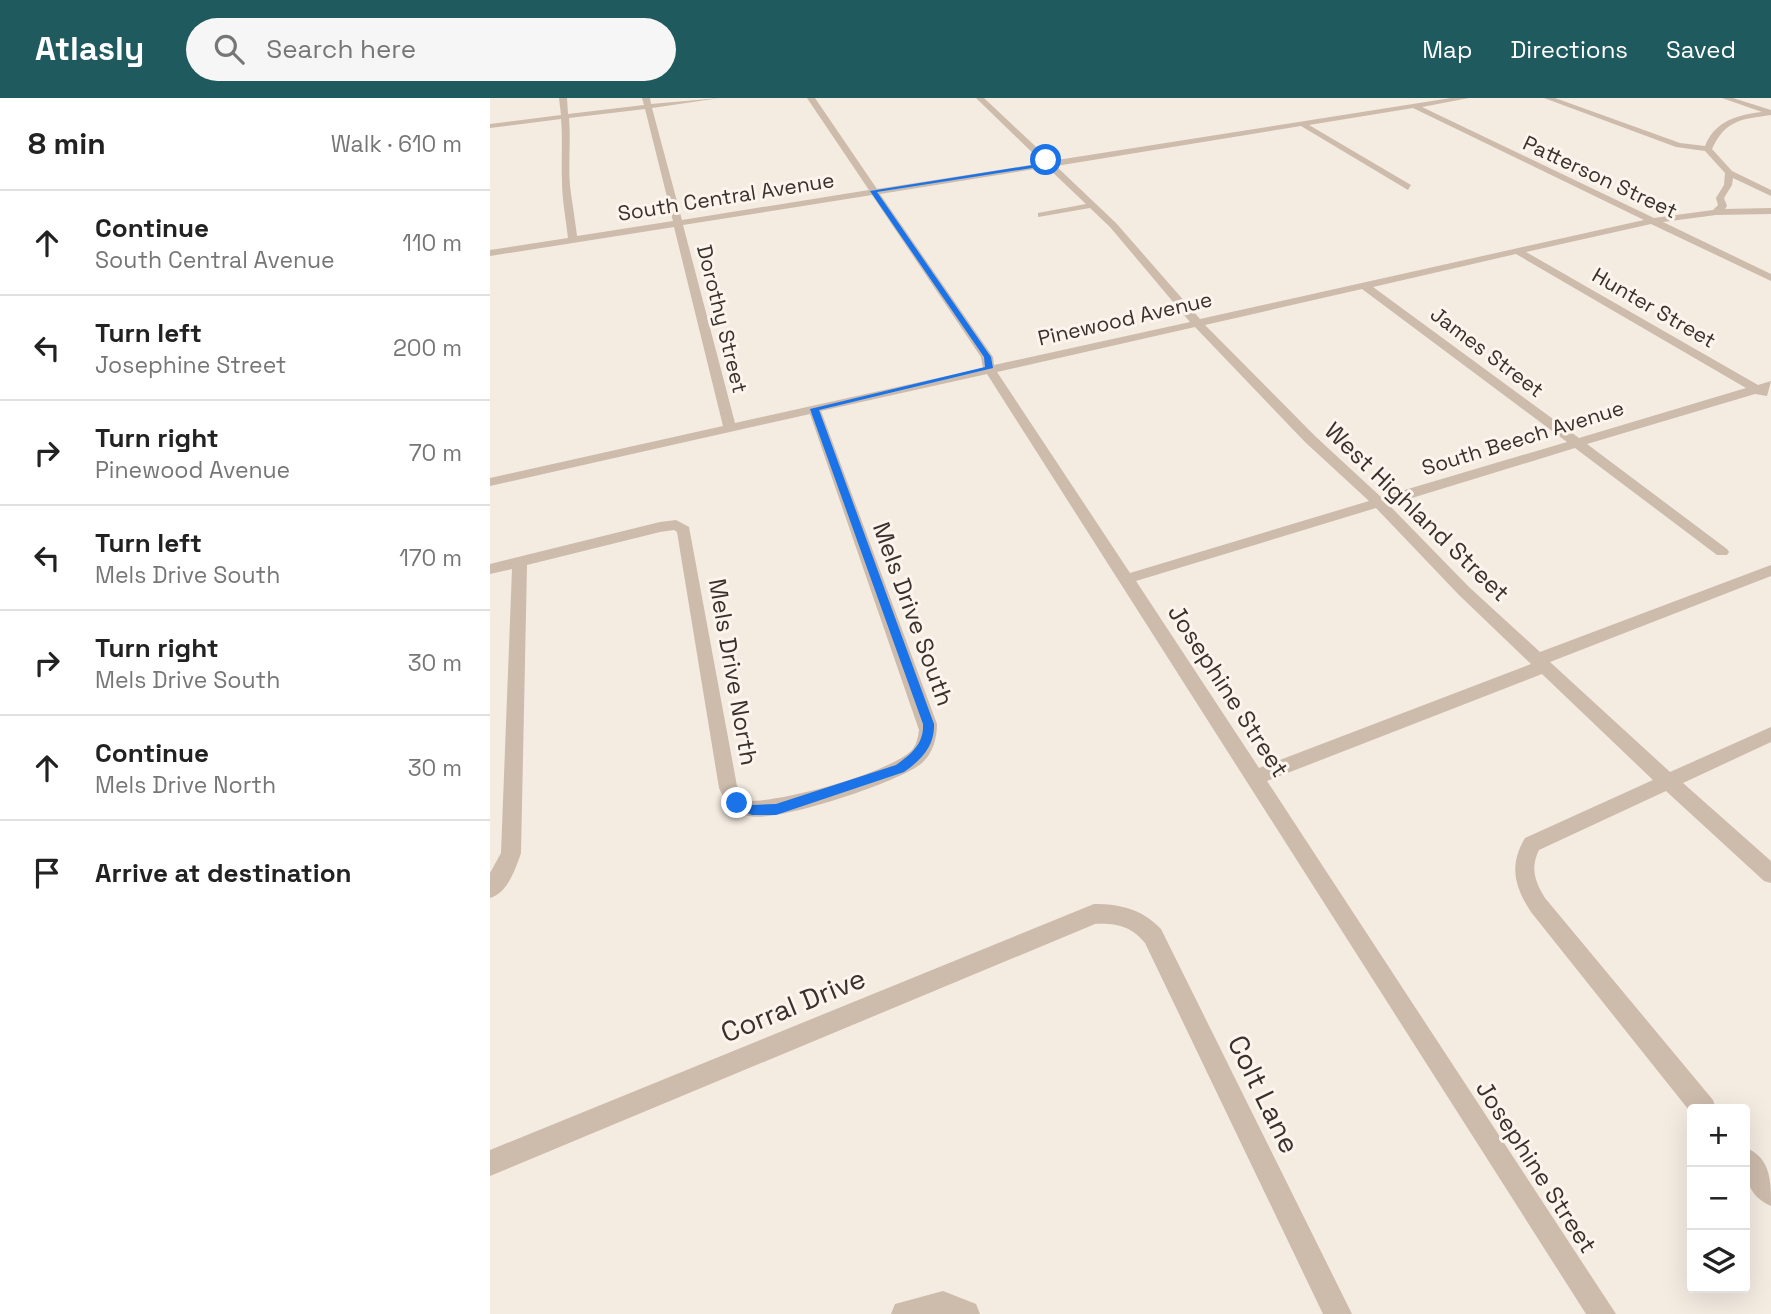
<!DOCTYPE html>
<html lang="en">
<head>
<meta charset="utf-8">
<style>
	:root { --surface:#fff; --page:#f6f6f6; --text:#222; --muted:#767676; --line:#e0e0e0; --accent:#1f5a5e }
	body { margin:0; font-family:"Space Grotesk",sans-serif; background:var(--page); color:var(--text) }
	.controls { position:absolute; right:21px; bottom:21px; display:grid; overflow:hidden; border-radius:7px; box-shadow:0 7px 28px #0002 }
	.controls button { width:63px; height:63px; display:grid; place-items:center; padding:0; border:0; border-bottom:2px solid var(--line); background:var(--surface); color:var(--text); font:35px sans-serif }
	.stop { position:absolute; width:21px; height:21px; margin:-16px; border:5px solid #1a73e8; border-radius:50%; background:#fff }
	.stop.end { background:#1a73e8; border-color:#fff; box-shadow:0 2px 7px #0008 }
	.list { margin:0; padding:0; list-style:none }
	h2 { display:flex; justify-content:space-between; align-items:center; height:91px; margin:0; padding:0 28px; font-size:30px }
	h2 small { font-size:23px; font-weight:400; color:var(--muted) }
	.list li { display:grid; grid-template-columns:46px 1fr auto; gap:21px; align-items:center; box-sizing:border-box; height:105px; padding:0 28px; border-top:2px solid var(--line) }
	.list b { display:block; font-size:26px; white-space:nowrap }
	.list p { margin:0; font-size:23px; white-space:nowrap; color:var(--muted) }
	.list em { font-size:23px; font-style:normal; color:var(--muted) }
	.icon { flex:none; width:38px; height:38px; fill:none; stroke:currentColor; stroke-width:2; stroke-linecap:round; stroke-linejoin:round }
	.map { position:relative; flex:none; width:1281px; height:1216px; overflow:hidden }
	header { display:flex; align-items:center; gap:42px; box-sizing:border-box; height:98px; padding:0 35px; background:var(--accent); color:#fff }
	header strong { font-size:33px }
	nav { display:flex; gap:38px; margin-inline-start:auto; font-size:24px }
	.search { width:490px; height:63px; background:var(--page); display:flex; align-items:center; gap:18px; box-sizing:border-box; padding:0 24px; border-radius:38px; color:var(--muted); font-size:26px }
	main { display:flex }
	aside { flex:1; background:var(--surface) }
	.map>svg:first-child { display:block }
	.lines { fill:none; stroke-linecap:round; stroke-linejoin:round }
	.minor { fill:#cdbbac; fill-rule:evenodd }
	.route { fill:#1a73e8 }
	.labels { text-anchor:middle; stroke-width:6; stroke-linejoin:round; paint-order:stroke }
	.far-street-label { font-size:21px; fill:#3b302b; stroke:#fbf5ee }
	.street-label { font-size:24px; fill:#3b302b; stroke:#fbf5ee }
	.near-street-label { font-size:28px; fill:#3b302b; stroke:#fbf5ee }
</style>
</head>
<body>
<header>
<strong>Atlasly</strong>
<div class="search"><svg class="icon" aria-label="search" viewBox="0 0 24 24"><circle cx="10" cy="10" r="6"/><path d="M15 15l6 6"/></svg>Search here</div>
<nav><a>Map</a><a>Directions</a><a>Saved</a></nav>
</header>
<main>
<aside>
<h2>8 min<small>Walk · 610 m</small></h2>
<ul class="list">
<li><svg class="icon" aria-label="ahead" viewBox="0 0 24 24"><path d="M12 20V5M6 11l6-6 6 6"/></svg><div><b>Continue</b><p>South Central Avenue</p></div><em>110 m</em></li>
<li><svg class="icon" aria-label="left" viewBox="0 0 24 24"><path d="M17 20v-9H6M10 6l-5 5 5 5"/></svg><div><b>Turn left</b><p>Josephine Street</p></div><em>200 m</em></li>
<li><svg class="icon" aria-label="right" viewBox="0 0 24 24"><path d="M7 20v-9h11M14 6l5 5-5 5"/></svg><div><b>Turn right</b><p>Pinewood Avenue</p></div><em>70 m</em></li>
<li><svg class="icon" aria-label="left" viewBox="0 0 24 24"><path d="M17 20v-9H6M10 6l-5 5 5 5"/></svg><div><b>Turn left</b><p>Mels Drive South</p></div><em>170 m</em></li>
<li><svg class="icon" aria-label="right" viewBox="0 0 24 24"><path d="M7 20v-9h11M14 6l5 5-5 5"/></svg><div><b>Turn right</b><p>Mels Drive South</p></div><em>30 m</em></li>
<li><svg class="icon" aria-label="ahead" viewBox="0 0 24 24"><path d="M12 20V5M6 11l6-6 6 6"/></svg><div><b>Continue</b><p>Mels Drive North</p></div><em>30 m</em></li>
<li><svg class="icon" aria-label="arrive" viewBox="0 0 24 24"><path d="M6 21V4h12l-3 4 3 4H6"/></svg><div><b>Arrive at destination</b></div></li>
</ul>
</aside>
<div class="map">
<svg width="1281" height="1216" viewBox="0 0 1281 1216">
	<rect width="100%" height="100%" fill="#f4ebe1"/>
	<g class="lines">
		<g class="minor">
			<path d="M69 0H77L78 16 154 7 152 0H160L161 6 230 0 162 10 192 122 379 92 317 0H325L387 91 553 65 486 0H494L561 63 961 0H979L932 9 1164 120 1223 112 1228 107 1226 100 1234 87 1235 75 1215 53 1186 49 1054 0H1065L1190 45 1215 48C1225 23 1247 17 1272 14L1232 0H1243L1281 12V17C1252 21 1235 22 1222 51L1242 73 1281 92V98L1243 80 1242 87 1234 100 1237 108 1235 111 1281 110V116L1226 117 1173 124 1281 176V183L1161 126 1036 154 1268 287 1281 283 1277 298 1265 296 1097 346 1237 451 1239 454 1237 457H1227L1085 350 899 407 979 489 1050 554 1281 467V478L1060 564 1180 674 1281 629V644L1193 685 1281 763V785L1274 783 1176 693 1049 752C1040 770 1045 784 1055 800L1223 1002 1226 1011H1202V1016L1041 814C1024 788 1019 767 1035 740L1163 682 1052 576 777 683 1126 1216H1096L497 276 331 313 447 626C447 640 443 655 432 665 410 684 286 725 259 718 243 715 235 704 229 690L187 434 184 432 170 434 37 467 31 755C25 772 18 794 0 800V775L11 755 22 471 0 476V466L170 424 186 422 199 429 247 688 261 703C295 703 399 675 422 652 427 646 428 639 429 632L320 316 0 388V380L233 328 184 129 0 158V152L78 140C76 121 72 102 72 83 71 62 73 43 71 21L0 30V26L71 17ZM923 10 1154 122 710 221 626 125 566 68 811 28 918 92 921 87 819 27ZM155 11 183 123 87 138C85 121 82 105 80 88 78 65 81 44 79 20ZM557 69 596 106 548 115V119L600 110 620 129 700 224 504 267 503 259 390 96ZM382 97 491 259 493 270 245 325 193 127ZM1026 156 1256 290 1089 340 883 189ZM872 191 1077 344 891 399 825 338 715 227ZM705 229 815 344 879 403 640 475 507 274ZM886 410 969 497 1041 566 769 670 646 483Z"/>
			<path d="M604 806C630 806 652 811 671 831L862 1216H833L655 845C641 828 626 825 605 826L0 1078V1052Z"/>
			<path d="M1255 1049C1281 1060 1281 1083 1281 1108 1255 1097 1254 1074 1255 1049Z"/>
			<polygon points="453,1193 486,1206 490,1216 401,1216 405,1206"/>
		</g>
	</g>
	<path class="route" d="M556 61 561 67 387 94 501 259 503 270 329 312 444 626C445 648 431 662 414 674L286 717H262L243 709V701L247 700 263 707 286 706 406 667C421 656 434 646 433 626L320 311 495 269 494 259 380 93 555 65 553 62Z"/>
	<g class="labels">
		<g class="far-street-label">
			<text transform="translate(1110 79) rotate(25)" y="7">Patterson Street</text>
			<text transform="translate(236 99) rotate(-9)" y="7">South Central Avenue</text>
			<text transform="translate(1164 210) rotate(30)" y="7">Hunter Street</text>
			<text transform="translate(232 221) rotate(76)" y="7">Dorothy Street</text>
			<text transform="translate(635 221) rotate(-13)" y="7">Pinewood Avenue</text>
			<text transform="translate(997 254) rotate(37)" y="7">James Street</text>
			<text transform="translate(1033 340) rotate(-17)" y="7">South Beech Avenue</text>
		</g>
		<g class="street-label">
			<text transform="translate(927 414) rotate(44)" y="8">West Highland Street</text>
			<text transform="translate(423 516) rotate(70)" y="8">Mels Drive South</text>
			<text transform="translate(243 574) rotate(80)" y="8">Mels Drive North</text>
			<text transform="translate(738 593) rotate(57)" y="8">Josephine Street</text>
			<text transform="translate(1046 1069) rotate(57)" y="8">Josephine Street</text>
		</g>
		<g class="near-street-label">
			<text transform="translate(303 907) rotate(-22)" y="10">Corral Drive</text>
			<text transform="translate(774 996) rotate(64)" y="10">Colt Lane</text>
		</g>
	</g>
</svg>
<div class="controls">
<button>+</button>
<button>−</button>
<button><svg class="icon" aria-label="layers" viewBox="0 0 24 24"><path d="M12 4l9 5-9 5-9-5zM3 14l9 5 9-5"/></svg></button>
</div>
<div class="stop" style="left:556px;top:62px"></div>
<div class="stop end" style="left:247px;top:705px"></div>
</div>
</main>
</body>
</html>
